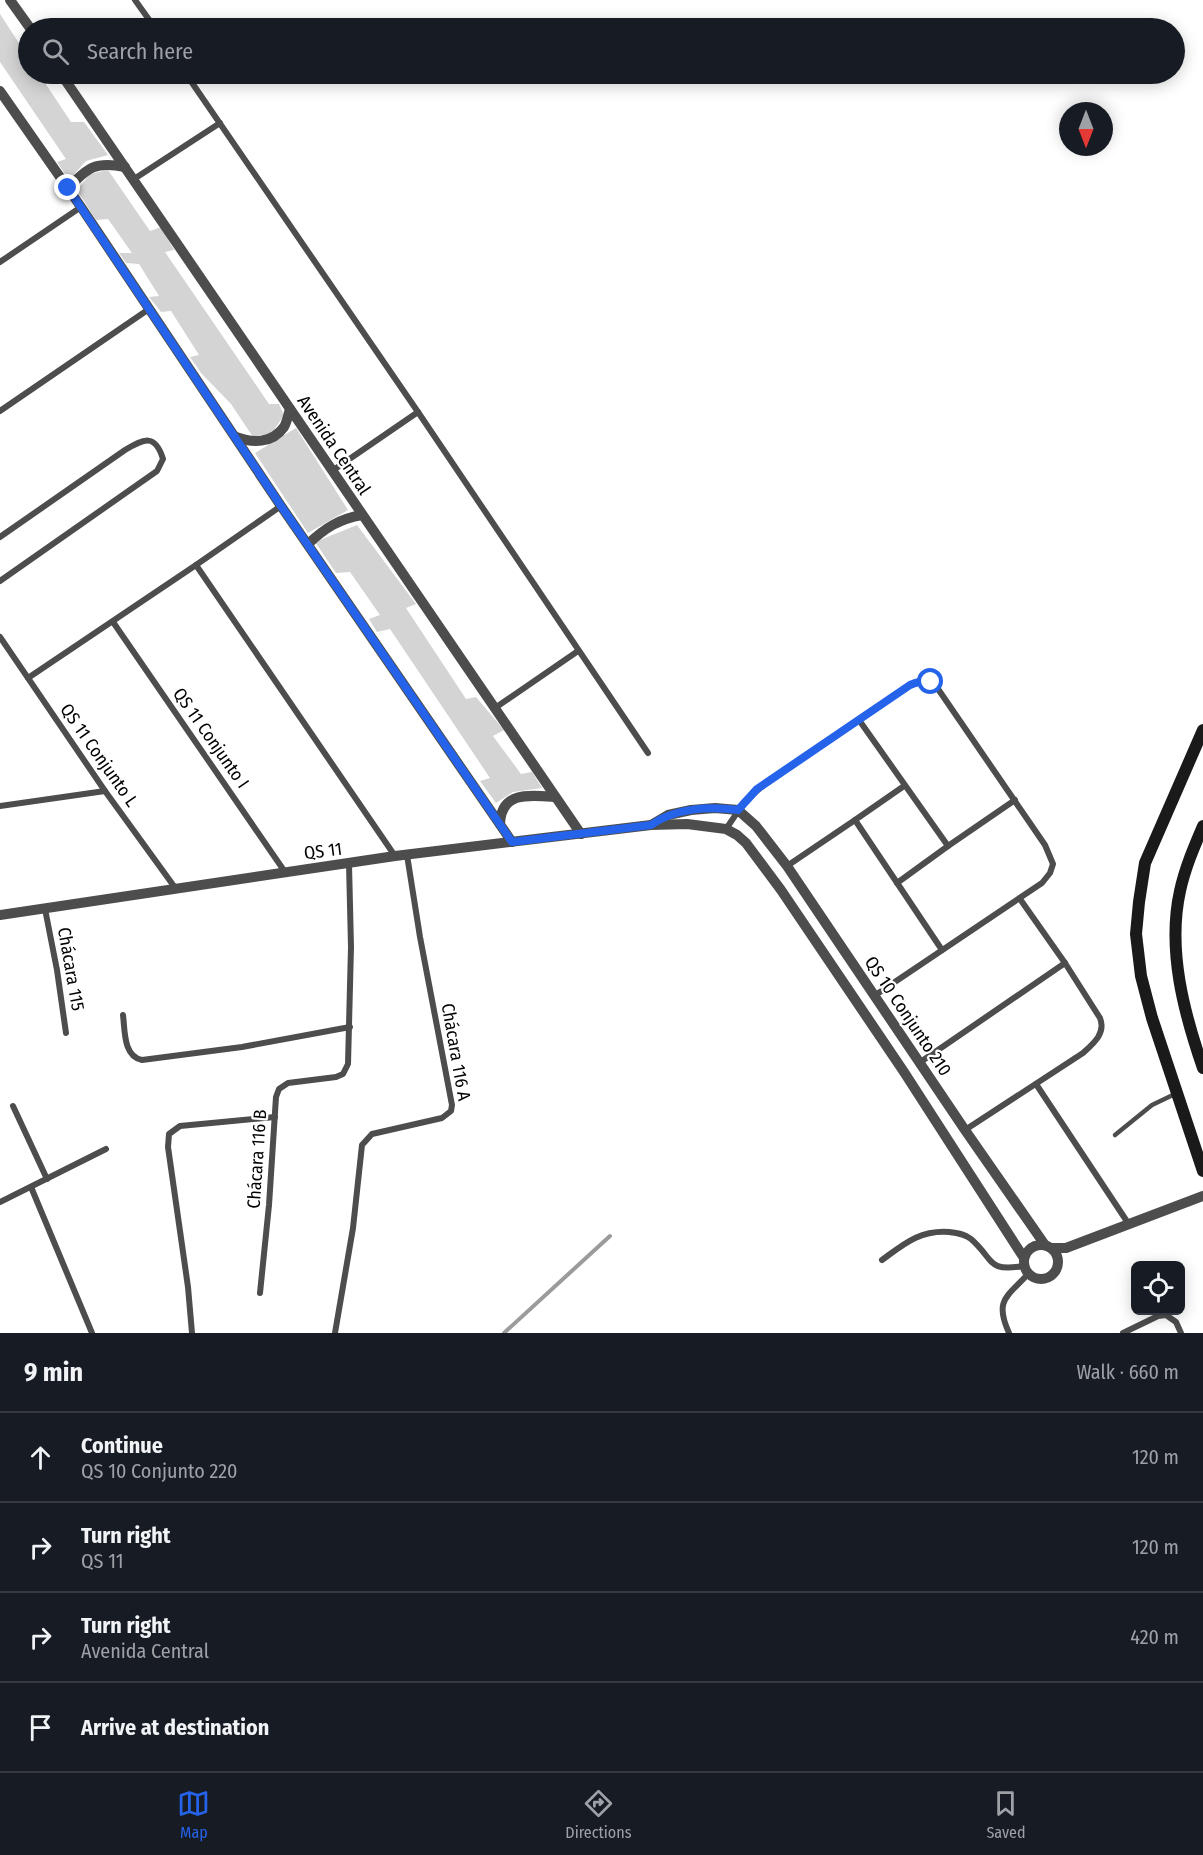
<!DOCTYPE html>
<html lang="en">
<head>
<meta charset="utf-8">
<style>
	:root { --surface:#171b24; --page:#20242c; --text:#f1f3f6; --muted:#9ea1a6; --line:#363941; --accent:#2563eb }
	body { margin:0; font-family:"Fira Sans Condensed",sans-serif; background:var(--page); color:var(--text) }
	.controls { position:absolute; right:18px; bottom:18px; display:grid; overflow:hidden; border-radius:9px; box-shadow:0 3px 15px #0003 }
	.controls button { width:54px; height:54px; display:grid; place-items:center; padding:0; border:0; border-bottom:2px solid var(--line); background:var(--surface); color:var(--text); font:30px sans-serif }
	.compass { position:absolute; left:1059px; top:102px; width:54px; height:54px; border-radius:50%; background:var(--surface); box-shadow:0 3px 15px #0003; rotate:180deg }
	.stop { position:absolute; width:18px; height:18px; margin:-14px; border:4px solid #2563eb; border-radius:50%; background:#fff }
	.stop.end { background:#2563eb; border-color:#fff; box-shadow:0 2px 6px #0008 }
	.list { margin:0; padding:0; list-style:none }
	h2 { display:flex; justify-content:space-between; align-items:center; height:78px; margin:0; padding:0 24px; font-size:26px }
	h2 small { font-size:20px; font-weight:400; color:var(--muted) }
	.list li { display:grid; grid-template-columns:39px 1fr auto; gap:18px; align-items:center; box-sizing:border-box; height:90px; padding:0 24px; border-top:2px solid var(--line) }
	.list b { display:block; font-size:22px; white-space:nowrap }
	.list p { margin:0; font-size:20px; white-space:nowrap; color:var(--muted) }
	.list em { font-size:20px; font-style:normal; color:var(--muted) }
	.icon { flex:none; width:33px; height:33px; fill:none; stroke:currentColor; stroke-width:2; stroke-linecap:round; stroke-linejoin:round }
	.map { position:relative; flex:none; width:1203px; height:1333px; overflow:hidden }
	.search { position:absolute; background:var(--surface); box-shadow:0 3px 15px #0003; left:18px; right:18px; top:18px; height:66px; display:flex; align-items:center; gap:15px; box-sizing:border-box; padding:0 21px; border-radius:33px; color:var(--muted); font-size:22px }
	.sheet { height:438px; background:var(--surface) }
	nav { display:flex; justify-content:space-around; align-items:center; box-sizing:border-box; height:84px; border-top:2px solid var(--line); background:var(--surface); font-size:16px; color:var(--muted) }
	nav a { display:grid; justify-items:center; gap:3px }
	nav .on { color:var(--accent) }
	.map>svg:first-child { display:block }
	.green { fill:#d4d4d4 }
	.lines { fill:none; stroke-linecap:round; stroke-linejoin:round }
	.stream { stroke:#9b9b9b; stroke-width:4 }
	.service { stroke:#4d4d4d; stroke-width:4.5 }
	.minor { stroke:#4d4d4d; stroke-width:6 }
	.tertiary { stroke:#4d4d4d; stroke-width:10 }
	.secondary { stroke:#1a1a1a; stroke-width:12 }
	.route { stroke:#2563eb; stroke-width:8 }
	.labels { text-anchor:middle; stroke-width:4.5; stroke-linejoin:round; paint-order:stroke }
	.street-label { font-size:18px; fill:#000; stroke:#fff }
</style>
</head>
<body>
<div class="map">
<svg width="1203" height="1333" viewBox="0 0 1203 1333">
	<rect width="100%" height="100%" fill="#fff"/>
	<g class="green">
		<polygon points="0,14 28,57 28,74 39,74 71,122 84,122 108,155 86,161 69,180 57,162 66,159 0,62"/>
		<polygon points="108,170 150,231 161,227 174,250 165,252 269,404 279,404 284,415 272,433 253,437 231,404 201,373 190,357 199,355 171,311 161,312 149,297 159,296 139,264 126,263 119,253 132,253 108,219 96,220 77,190 90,174"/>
		<polygon points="296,428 348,510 308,533 255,453"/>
		<polygon points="357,525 416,604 406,608 466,699 476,697 504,730 493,736 521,774 532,772 542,788 513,792 496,803 480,781 490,778 390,629 377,632 369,619 380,615 350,572 336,573 315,542"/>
	</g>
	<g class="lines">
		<polyline class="stream" points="504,1333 610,1236"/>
		<polyline class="service" points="1115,1135 1152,1105 1175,1094"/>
		<g class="minor">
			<polyline points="135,0 155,28"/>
			<polyline points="186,74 418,412 648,753"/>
			<polyline points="134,179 220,123"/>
			<polyline points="0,262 81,207"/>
			<polyline points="0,411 149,309"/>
			<polyline points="332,471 418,412"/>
			<path d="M0 537 125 450C144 439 155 433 163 459L157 471 0 581"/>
			<polyline points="196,565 395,856"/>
			<polyline points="113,622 285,872"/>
			<polyline points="0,637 105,791 176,889"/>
			<polyline points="28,678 196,565 281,506"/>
			<polyline points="495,708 578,651"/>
			<polyline points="859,720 948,846 1015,800"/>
			<polyline points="0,806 105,791"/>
			<polyline points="855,820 904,786"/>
			<polyline points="726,829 745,801 765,784 910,685 925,681 936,686 1045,845 1053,864 1050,873 1042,883 874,996"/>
			<polyline points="787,866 855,820 942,950"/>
			<polyline points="897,883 948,846"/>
			<polyline points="45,909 57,970 66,1033"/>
			<path d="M123 1015C125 1030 123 1056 142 1060L242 1047 350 1027"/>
			<polyline points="919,1063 1065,963"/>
			<polyline points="1036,1084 1128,1223"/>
			<polyline points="13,1106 47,1179"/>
			<path d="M965 1130 1083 1053C1094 1043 1106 1033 1100 1018L1065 963 1020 899"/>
			<polyline points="31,1187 92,1333"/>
			<polyline points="0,1202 106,1149"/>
			<path d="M882 1260C904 1244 919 1230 949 1232 957 1233 965 1234 971 1239 995 1260 986 1272 1024 1266"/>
			<polyline points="260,1293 269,1205 276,1097 279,1089 288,1083 336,1077 343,1074 348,1064 351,947 349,864"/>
			<polyline points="192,1333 188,1287 168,1147 169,1134 180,1126 275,1117"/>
			<polyline points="335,1333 353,1228 362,1145 372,1134 442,1118 451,1111 452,1105 420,937 407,855"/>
			<path d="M1009 1333C994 1300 1007 1297 1028 1274"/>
			<polyline points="1123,1333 1158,1316 1166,1315 1176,1322 1181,1333"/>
		</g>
		<g class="tertiary">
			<polyline points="10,0 30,28"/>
			<polyline points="61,74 581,834"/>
			<polyline points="0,91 81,207 281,506 512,842"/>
			<path d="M68 188C88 167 96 161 125 167"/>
			<path d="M236 437C252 443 272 444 284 427 287 422 288 415 290 409"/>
			<path d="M308 544C325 528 339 519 362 515"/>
			<path d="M500 824C501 791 530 795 555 797"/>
			<polyline points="651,825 668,815 691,810 715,808 738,810 756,826 787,866 965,1130 1045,1245"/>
			<polyline points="0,915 395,856 651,825 687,824 726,829 737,835 746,843 781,890 904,1072 1024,1258"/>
			<circle cx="1041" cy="1262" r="17"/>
			<polyline points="1052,1248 1066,1248 1203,1196"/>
		</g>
		<g class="secondary">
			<polyline points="1203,730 1145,863 1139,902 1136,934 1141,976 1152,1018 1203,1171"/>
			<path d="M1203 826C1194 847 1185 868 1180 891 1167 950 1184 1013 1203 1068"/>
		</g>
	</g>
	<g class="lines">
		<path class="route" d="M68 188 281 506 512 842 651 825C675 808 709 806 738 810L757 789 910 685C917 682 923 680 931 682"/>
	</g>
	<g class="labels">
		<g class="street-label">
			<text transform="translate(334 445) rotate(56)" y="6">Avenida Central</text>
			<text transform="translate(211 738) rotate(55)" y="6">QS 11 Conjunto I</text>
			<text transform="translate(99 755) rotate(55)" y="6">QS 11 Conjunto L</text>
			<text transform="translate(323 851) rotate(-7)" y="6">QS 11</text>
			<text transform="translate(71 969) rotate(80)" y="6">Chácara 115</text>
			<text transform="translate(908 1016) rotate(56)" y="6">QS 10 Conjunto 210</text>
			<text transform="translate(456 1052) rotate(80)" y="6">Chácara 116 A</text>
			<text transform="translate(257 1159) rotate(-86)" y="6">Chácara 116 B</text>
		</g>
	</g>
</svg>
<div class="controls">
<button><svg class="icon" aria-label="locate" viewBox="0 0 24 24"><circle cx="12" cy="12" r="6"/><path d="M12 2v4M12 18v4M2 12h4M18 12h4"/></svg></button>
</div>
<svg class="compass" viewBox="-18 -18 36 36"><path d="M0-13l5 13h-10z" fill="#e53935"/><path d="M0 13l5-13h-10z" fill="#9ea1a6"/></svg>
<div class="stop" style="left:931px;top:682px"></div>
<div class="stop end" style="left:68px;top:188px"></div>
<div class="search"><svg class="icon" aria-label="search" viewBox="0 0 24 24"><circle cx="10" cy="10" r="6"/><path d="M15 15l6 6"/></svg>Search here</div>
</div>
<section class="sheet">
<h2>9 min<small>Walk · 660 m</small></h2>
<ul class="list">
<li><svg class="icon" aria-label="ahead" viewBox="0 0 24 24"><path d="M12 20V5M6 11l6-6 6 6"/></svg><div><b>Continue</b><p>QS 10 Conjunto 220</p></div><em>120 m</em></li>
<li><svg class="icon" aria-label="right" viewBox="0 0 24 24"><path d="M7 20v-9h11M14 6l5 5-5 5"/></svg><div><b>Turn right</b><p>QS 11</p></div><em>120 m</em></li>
<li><svg class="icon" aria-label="right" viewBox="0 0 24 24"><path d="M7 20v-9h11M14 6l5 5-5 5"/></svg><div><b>Turn right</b><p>Avenida Central</p></div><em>420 m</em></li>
<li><svg class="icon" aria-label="arrive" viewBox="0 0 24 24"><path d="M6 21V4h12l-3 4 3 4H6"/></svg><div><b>Arrive at destination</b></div></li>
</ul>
</section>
<nav>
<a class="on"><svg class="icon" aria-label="map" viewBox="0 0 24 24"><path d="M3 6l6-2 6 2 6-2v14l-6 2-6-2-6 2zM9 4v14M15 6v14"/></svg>Map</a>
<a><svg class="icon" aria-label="directions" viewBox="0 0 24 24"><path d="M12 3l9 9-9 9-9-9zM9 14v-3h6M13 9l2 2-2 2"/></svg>Directions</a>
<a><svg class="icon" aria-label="saved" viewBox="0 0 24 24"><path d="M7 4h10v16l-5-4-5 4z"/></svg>Saved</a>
</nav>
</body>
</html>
